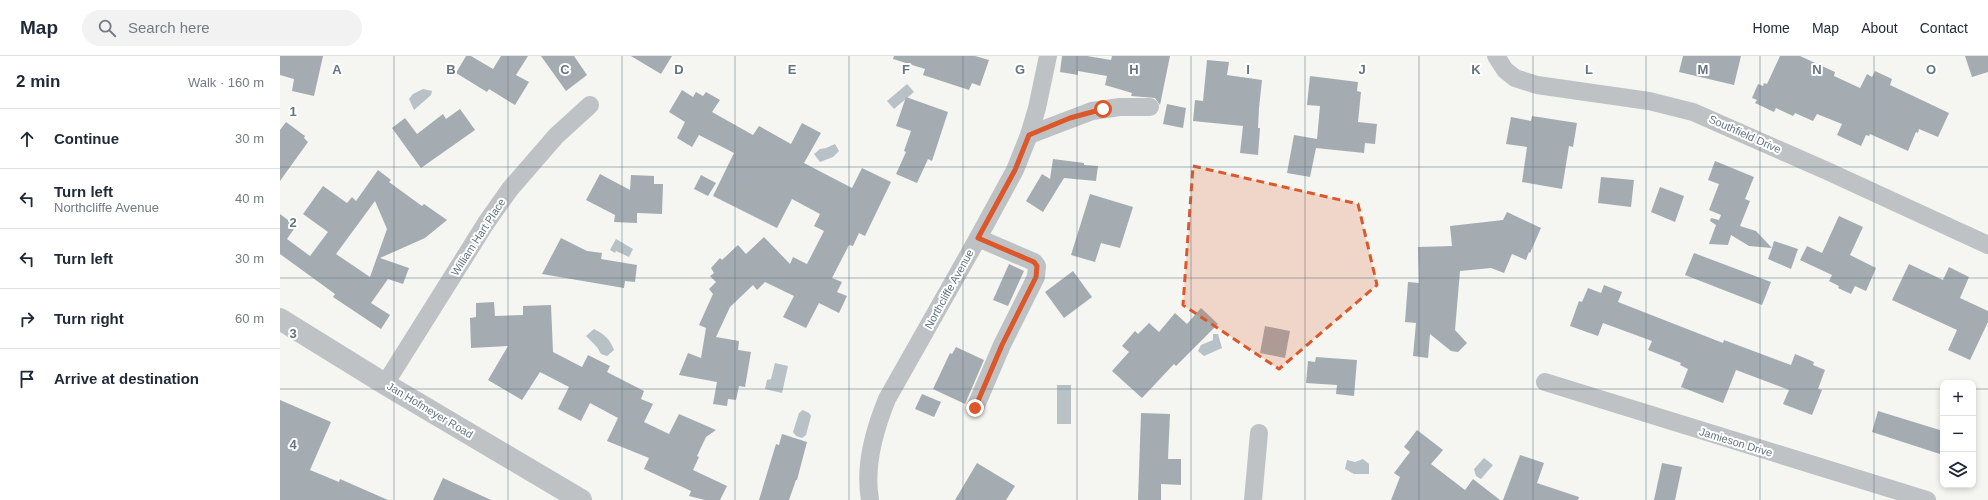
<!DOCTYPE html>
<html lang="en">
<head>
<meta charset="utf-8">
<style>
	:root { --surface:#fff; --page:#f2f2f3; --text:#1f2937; --muted:#747a83; --line:#e0e1e3 }
	body { margin:0; font-family:Helvetica,sans-serif; background:var(--page); color:var(--text) }
	.controls { position:absolute; right:12px; bottom:12px; display:grid; overflow:hidden; border-radius:8px; box-shadow:0 2px 6px #0003 }
	.controls button { width:36px; height:36px; display:grid; place-items:center; padding:0; border:0; border-bottom:1px solid var(--line); background:var(--surface); color:var(--text); font:20px sans-serif }
	.stop { position:absolute; width:12px; height:12px; margin:-9px; border:3px solid #dc582a; border-radius:50%; background:#fff }
	.stop.end { background:#dc582a; border-color:#fff; box-shadow:0 1px 4px #0008 }
	.list { margin:0; padding:0; list-style:none }
	h2 { display:flex; justify-content:space-between; align-items:center; height:52px; margin:0; padding:0 16px; font-size:17px }
	h2 small { font-size:13px; font-weight:400; color:var(--muted) }
	.list li { display:grid; grid-template-columns:26px 1fr auto; gap:12px; align-items:center; box-sizing:border-box; height:60px; padding:0 16px; border-top:1px solid var(--line) }
	.list b { display:block; font-size:15px; white-space:nowrap }
	.list p { margin:0; font-size:13px; white-space:nowrap; color:var(--muted) }
	.list em { font-size:13px; font-style:normal; color:var(--muted) }
	.icon { flex:none; width:22px; height:22px; fill:none; stroke:currentColor; stroke-width:2; stroke-linecap:round; stroke-linejoin:round }
	.map { position:relative; flex:none; width:1708px; height:444px; overflow:hidden }
	header { display:flex; align-items:center; gap:24px; box-sizing:border-box; height:56px; padding:0 20px; background:var(--surface); border-bottom:1px solid var(--line) }
	header strong { font-size:19px }
	nav { display:flex; gap:22px; margin-inline-start:auto; font-size:14px }
	.search { width:280px; height:36px; background:var(--page); display:flex; align-items:center; gap:10px; box-sizing:border-box; padding:0 14px; border-radius:22px; color:var(--muted); font-size:15px }
	main { display:flex }
	aside { flex:1; background:var(--surface) }
	.map>svg:first-child { display:block }
	.water { fill:#b7c1c6 }
	.building { fill:#a4acb2; fill-rule:evenodd }
	.lines { fill:none; stroke-linecap:round; stroke-linejoin:round }
	.minor { stroke:#bec2c5; stroke-width:18 }
	.tertiary { stroke:#bec2c5; stroke-width:22 }
	.route { stroke:#dc582a; stroke-width:5 }
	.marked { fill:#dc582a; fill-opacity:0.2; stroke:#dc582a; stroke-width:3; stroke-dasharray:8 5; stroke-linejoin:round }
	.grid { fill:none; stroke:#657481; stroke-width:1; stroke-opacity:0.55 }
	.labels { text-anchor:middle; stroke-width:4; stroke-linejoin:round; paint-order:stroke }
	.street-label { font-size:11px; fill:#657481; stroke:#fff }
	.grid-label { font-size:13px; text-anchor:middle; font-weight:bold; fill:#657481; stroke:#fff; stroke-width:4; stroke-linejoin:round; paint-order:stroke }
</style>
</head>
<body>
<header>
<strong>Map</strong>
<div class="search"><svg class="icon" aria-label="search" viewBox="0 0 24 24"><circle cx="10" cy="10" r="6"/><path d="M15 15l6 6"/></svg>Search here</div>
<nav><a>Home</a><a>Map</a><a>About</a><a>Contact</a></nav>
</header>
<main>
<aside>
<h2>2 min<small>Walk · 160 m</small></h2>
<ul class="list">
<li><svg class="icon" aria-label="ahead" viewBox="0 0 24 24"><path d="M12 20V5M6 11l6-6 6 6"/></svg><div><b>Continue</b></div><em>30 m</em></li>
<li><svg class="icon" aria-label="left" viewBox="0 0 24 24"><path d="M17 20v-9H6M10 6l-5 5 5 5"/></svg><div><b>Turn left</b><p>Northcliffe Avenue</p></div><em>40 m</em></li>
<li><svg class="icon" aria-label="left" viewBox="0 0 24 24"><path d="M17 20v-9H6M10 6l-5 5 5 5"/></svg><div><b>Turn left</b></div><em>30 m</em></li>
<li><svg class="icon" aria-label="right" viewBox="0 0 24 24"><path d="M7 20v-9h11M14 6l5 5-5 5"/></svg><div><b>Turn right</b></div><em>60 m</em></li>
<li><svg class="icon" aria-label="arrive" viewBox="0 0 24 24"><path d="M6 21V4h12l-3 4 3 4H6"/></svg><div><b>Arrive at destination</b></div></li>
</ul>
</aside>
<div class="map">
<svg width="1708" height="444" viewBox="0 0 1708 444">
	<rect width="100%" height="100%" fill="#f5f5f1"/>
	<g class="water">
		<polygon points="627,28 634,36 614,53 607,45"/>
		<polygon points="143,33 152,35 151,39 134,54 129,43 133,38"/>
		<polygon points="555,88 559,95 553,101 540,106 534,98 540,93 546,92"/>
		<polygon points="336,183 353,193 349,201 336,195 335,197 330,194"/>
		<path d="M314 273C324 278 330 283 334 294L327 300 321 298 317 291 306 280Z"/>
		<polygon points="933,278 938,278 942,292 924,300 918,295 921,289 933,284"/>
		<polygon points="495,307 508,310 502,337 485,333 487,324 491,323"/>
		<rect x="777" y="329" width="14" height="39"/>
		<polygon points="523,354 529,357 531,360 526,379 522,382 516,380 513,376 519,357"/>
		<polygon points="1204,402 1213,409 1201,423 1196,420 1194,413"/>
		<polygon points="1083,403 1089,408 1089,418 1074,418 1065,413 1067,404 1075,406"/>
	</g>
	<g class="building">
		<polygon points="0,0 43,0 34,40 12,35 14,23 0,19"/>
		<polygon points="186,0 191,0 213,13 221,0 248,0 236,19 249,26 235,49 209,33 207,36 176,17"/>
		<polygon points="261,0 294,0 307,19 286,35"/>
		<polygon points="351,0 392,0 381,18"/>
		<polygon points="614,0 695,0 709,4 700,30 692,27 689,34 643,19 645,13 613,3"/>
		<polygon points="782,0 807,0 831,4 832,0 890,0 880,49 875,42 851,40 852,37 825,29 827,20 798,15 798,19 780,16"/>
		<polygon points="1403,0 1461,0 1454,29 1399,16"/>
		<polygon points="1500,0 1520,0 1555,16 1554,20 1580,32 1587,18 1592,21 1595,15 1612,23 1610,29 1669,57 1658,81 1639,73 1638,77 1636,76 1628,95 1590,78 1589,80 1586,79 1581,90 1557,79 1562,68 1537,58 1533,65 1515,57 1513,60 1496,52 1494,56 1475,47 1477,44 1472,42 1478,28 1483,30 1484,27 1487,28"/>
		<polygon points="1685,0 1708,0 1708,16 1692,21"/>
		<polygon points="927,4 949,6 947,19 982,24 979,52 978,72 980,72 978,99 960,97 963,70 913,65 915,44 923,45"/>
		<polygon points="1030,20 1078,26 1077,35 1081,36 1078,66 1097,68 1095,88 1085,87 1084,97 1036,92 1030,121 1007,117 1014,79 1037,83 1040,50 1027,49"/>
		<polygon points="402,34 413,41 416,36 423,40 426,36 440,44 432,56 473,79 479,70 511,88 522,67 541,77 524,107 572,132 582,112 611,126 585,180 579,177 573,190 569,189 552,222 562,226 557,236 567,240 559,257 539,247 526,272 503,261 514,240 485,226 477,234 473,229 450,251 436,281 459,285 458,294 471,296 465,331 459,330 456,344 448,343 447,350 433,348 437,326 399,319 408,297 421,302 426,272 419,269 433,238 429,233 436,226 430,220 434,217 431,212 440,202 442,204 458,189 466,198 484,181 510,208 513,201 527,208 544,175 534,170 540,158 512,143 497,172 433,140 454,97 419,79 412,91 397,82 405,66 389,56"/>
		<polygon points="626,41 668,56 652,105 648,103 637,127 616,118 626,96 624,95 631,75 616,70"/>
		<polygon points="887,48 906,52 903,72 883,68"/>
		<polygon points="180,53 195,74 141,112 112,72 125,62 137,78 163,58 166,63"/>
		<polygon points="1252,60 1297,67 1293,91 1289,90 1282,133 1242,126 1247,91 1226,88 1231,61 1251,65"/>
		<polygon points="6,66 25,80 24,82 28,86 0,125 0,74"/>
		<polygon points="773,103 804,107 804,109 818,110 816,125 784,122 763,156 746,145 762,118 770,123"/>
		<polygon points="1435,105 1474,121 1465,143 1470,145 1460,170 1476,175 1492,192 1494,185 1518,193 1511,213 1488,203 1492,192 1469,190 1451,179 1448,189 1429,188 1436,169 1430,165 1431,162 1439,164 1441,159 1429,154 1439,128 1428,124"/>
		<path d="M98 114 111 124 109 126 142 150 144 148 167 164 145 182 100 202 129 212 123 228 108 223 91 247 110 259 101 273 53 241 55 238 0 198V158L16 170 7 183 30 200 48 176 23 158 43 130 67 147 72 141 76 145ZM95 145 107 173 90 221 56 198Z"/>
		<polygon points="320,118 350,134 351,119 374,120 374,128 383,128 382,158 357,157 357,167 334,166 335,159 306,144"/>
		<polygon points="421,119 436,127 428,140 414,133"/>
		<polygon points="1321,121 1354,124 1351,151 1318,147"/>
		<polygon points="1380,131 1404,140 1395,166 1371,156"/>
		<polygon points="810,138 853,151 840,192 821,187 815,206 791,199"/>
		<polygon points="1227,156 1261,172 1250,197 1249,196 1246,204 1232,198 1224,217 1211,212 1180,215 1175,274 1187,287 1178,296 1171,295 1150,278 1148,302 1133,300 1136,267 1125,266 1128,226 1139,227 1138,191 1172,190 1170,170 1223,164"/>
		<polygon points="1559,160 1583,171 1570,199 1596,212 1586,235 1575,230 1571,238 1558,232 1559,230 1549,225 1552,219 1520,204 1527,190 1542,197"/>
		<polygon points="281,182 307,195 322,197 321,203 357,209 355,226 345,225 344,232 262,218"/>
		<polygon points="1414,197 1491,226 1482,249 1405,219"/>
		<polygon points="729,208 744,215 728,250 713,244"/>
		<polygon points="1629,208 1663,224 1669,211 1689,221 1680,242 1708,255 1708,266 1690,304 1668,294 1677,274 1612,244"/>
		<polygon points="793,215 812,241 784,262 765,236"/>
		<polygon points="1324,229 1342,236 1338,246 1443,287 1444,284 1511,309 1515,298 1534,306 1533,309 1545,314 1538,333 1542,334 1532,359 1503,348 1509,334 1456,314 1443,347 1401,331 1408,313 1400,309 1401,307 1368,294 1372,285 1323,267 1318,280 1290,270 1299,245 1302,246 1308,232 1321,237"/>
		<polygon points="214,246 215,260 243,259 243,250 271,249 273,296 302,311 308,299 330,310 327,316 364,335 361,343 373,348 364,366 389,378 399,358 436,374 426,381 417,400 419,401 413,414 447,430 440,444 425,444 409,440 411,435 364,413 369,402 327,385 338,362 310,347 301,365 278,353 289,331 260,316 242,344 208,324 228,290 191,292 190,262 196,261 196,247"/>
		<polygon points="921,252 938,268 896,310 894,308 862,342 832,315 849,296 842,290 855,275 858,278 869,267 879,276 895,257 907,268"/>
		<polygon points="985,270 1010,275 1005,302 980,297"/>
		<polygon points="676,291 704,304 685,348 653,333 670,297 672,298"/>
		<polygon points="1036,301 1077,304 1074,340 1056,338 1057,329 1026,327 1028,305 1035,306"/>
		<polygon points="642,338 661,346 654,361 635,353"/>
		<polygon points="0,344 51,366 30,414 59,426 60,423 108,444 0,444"/>
		<polygon points="1598,355 1663,375 1663,399 1592,376"/>
		<polygon points="861,357 890,358 888,403 901,403 901,429 881,428 881,444 858,444"/>
		<polygon points="1137,374 1163,394 1151,408 1185,434 1193,423 1220,444 1111,444 1120,421 1114,417 1130,396 1124,391"/>
		<polygon points="502,378 527,386 517,424 516,424 509,444 479,444 496,388 499,389"/>
		<polygon points="1240,399 1264,407 1257,427 1299,441 1298,444 1223,444"/>
		<polygon points="697,407 735,430 726,444 675,444"/>
		<polygon points="1382,407 1402,411 1395,444 1374,444"/>
		<polygon points="163,422 211,444 153,444"/>
	</g>
	<g class="lines">
		<g class="minor">
			<polyline points="1216,0 1225,14 1235,22 1257,29 1369,45 1413,56 1545,114 1708,189"/>
			<polyline points="749,79 812,55 840,51 870,51"/>
			<polyline points="1265,326 1647,444"/>
			<polyline points="105,328 206,167 230,133 276,80 310,49"/>
			<polyline points="695,352 722,289 756,221 757,210 754,206 698,182"/>
			<path d="M590 444C584 410 594 375 607 343L698 182 735 114 749 79 757 52 768 0"/>
			<polyline points="973,444 979,377"/>
		</g>
		<polyline class="tertiary" points="0,263 105,328 301,444"/>
	</g>
	<g class="lines">
		<polyline class="route" points="695,352 722,289 756,221 757,210 754,206 698,182 735,114 749,79 790,62 823,53"/>
	</g>
	<path class="marked" d="M913 110 1078 148 1097 229 999 313 903 249Z"/>
	<path class="grid" d="M114 0V444M228 0V444M342 0V444M455 0V444M569 0V444M683 0V444M797 0V444M911 0V444M1025 0V444M1139 0V444M1253 0V444M1366 0V444M1480 0V444M1594 0V444M0 111H1708M0 222H1708M0 333H1663M1693 333H1708"/>
	<g class="labels">
		<g class="street-label">
			<text transform="translate(1465 78) rotate(24)" y="4">Southfield Drive</text>
			<text transform="translate(198 181) rotate(-57)" y="4">William Hart Place</text>
			<text transform="translate(669 233) rotate(-61)" y="4">Northcliffe Avenue</text>
			<text transform="translate(150 354) rotate(31)" y="4">Jan Hofmeyer Road</text>
			<text transform="translate(1456 386) rotate(17)" y="4">Jamieson Drive</text>
		</g>
	</g>
	<g class="grid-label">
		<text x="57" y="18">A</text>
		<text x="171" y="18">B</text>
		<text x="285" y="18">C</text>
		<text x="399" y="18">D</text>
		<text x="512" y="18">E</text>
		<text x="626" y="18">F</text>
		<text x="740" y="18">G</text>
		<text x="854" y="18">H</text>
		<text x="968" y="18">I</text>
		<text x="1082" y="18">J</text>
		<text x="1196" y="18">K</text>
		<text x="1309" y="18">L</text>
		<text x="1423" y="18">M</text>
		<text x="1537" y="18">N</text>
		<text x="1651" y="18">O</text>
		<text x="13" y="60">1</text>
		<text x="13" y="171">2</text>
		<text x="13" y="282">3</text>
		<text x="13" y="393">4</text>
	</g>
</svg>
<div class="controls">
<button>+</button>
<button>−</button>
<button><svg class="icon" aria-label="layers" viewBox="0 0 24 24"><path d="M12 4l9 5-9 5-9-5zM3 14l9 5 9-5"/></svg></button>
</div>
<div class="stop" style="left:823px;top:53px"></div>
<div class="stop end" style="left:695px;top:352px"></div>
</div>
</main>
</body>
</html>
